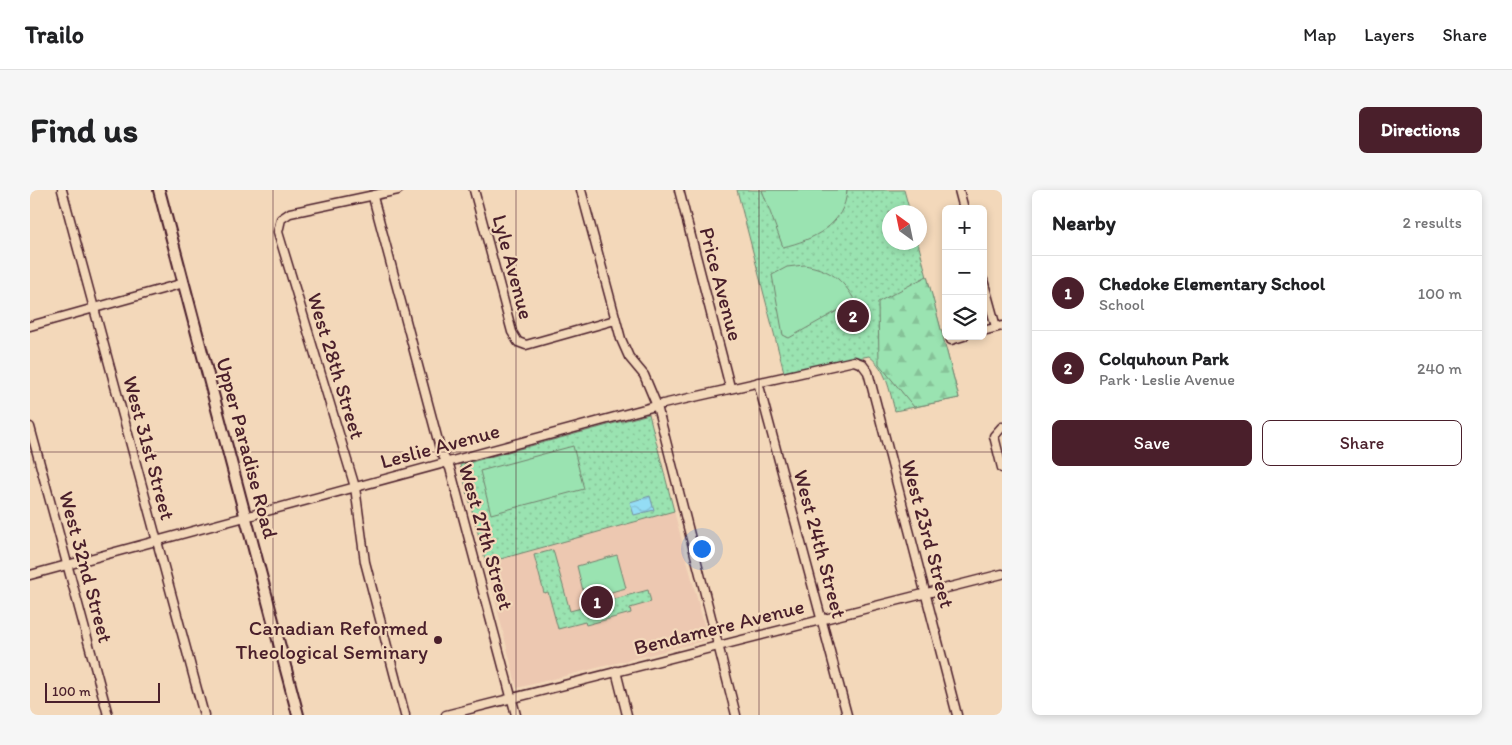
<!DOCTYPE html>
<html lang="en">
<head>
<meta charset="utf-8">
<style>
	:root { --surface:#fff; --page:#f6f6f6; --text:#202124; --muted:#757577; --line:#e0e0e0; --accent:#4a1f2b }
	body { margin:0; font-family:Itim,sans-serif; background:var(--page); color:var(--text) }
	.controls { position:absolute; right:15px; top:15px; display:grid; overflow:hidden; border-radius:8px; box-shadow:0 2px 8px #0003 }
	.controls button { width:45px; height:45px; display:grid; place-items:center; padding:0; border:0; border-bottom:1px solid var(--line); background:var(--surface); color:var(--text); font:25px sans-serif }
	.compass { position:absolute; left:852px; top:15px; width:45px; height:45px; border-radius:50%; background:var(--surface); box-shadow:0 2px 8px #0003; rotate:327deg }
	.scale { position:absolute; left:15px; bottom:12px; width:115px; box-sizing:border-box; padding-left:5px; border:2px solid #4a1f2b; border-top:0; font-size:14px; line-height:18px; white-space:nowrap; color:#4a1f2b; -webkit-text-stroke:4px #f3d8ba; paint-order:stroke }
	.you { position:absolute; left:671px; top:358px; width:18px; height:18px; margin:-12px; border:4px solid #fff; border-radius:50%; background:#1a73e8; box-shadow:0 0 0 8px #1a73e833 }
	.badge { display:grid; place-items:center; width:32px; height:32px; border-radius:50%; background:var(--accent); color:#fff; font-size:16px; font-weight:700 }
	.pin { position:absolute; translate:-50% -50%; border:2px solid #fff; box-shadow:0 1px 5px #0006 }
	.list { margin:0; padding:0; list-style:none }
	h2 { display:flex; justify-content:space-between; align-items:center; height:65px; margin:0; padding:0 20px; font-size:21px }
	h2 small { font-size:16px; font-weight:400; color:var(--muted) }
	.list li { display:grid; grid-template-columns:32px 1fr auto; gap:15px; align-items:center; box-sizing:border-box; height:75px; padding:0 20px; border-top:1px solid var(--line) }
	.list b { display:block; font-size:19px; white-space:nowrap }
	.list p { margin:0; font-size:16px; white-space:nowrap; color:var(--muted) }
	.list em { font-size:16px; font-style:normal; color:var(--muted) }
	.actions { display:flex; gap:10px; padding:15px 20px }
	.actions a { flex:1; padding:11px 0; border:1px solid var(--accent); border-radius:8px; text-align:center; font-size:18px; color:var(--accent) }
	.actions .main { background:var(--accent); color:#fff }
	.icon { flex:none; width:28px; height:28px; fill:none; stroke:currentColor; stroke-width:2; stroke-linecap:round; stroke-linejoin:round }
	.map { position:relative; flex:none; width:972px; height:525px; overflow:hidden; border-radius:8px }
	header { display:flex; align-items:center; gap:30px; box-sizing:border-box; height:70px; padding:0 25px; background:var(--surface); border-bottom:1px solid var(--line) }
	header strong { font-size:24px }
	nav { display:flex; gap:28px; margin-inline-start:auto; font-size:18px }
	.intro { display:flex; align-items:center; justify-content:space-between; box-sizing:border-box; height:120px; padding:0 30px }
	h1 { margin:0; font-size:35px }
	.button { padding:12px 22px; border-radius:8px; background:var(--accent); color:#fff; font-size:18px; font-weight:700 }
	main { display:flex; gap:30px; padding:0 30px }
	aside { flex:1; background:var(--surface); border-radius:8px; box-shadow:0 2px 8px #0003 }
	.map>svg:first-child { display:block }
	.built { fill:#edc8b1 }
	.grass { fill:url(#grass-dots); stroke:#72816e }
	.forest { fill:url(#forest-firs); stroke:#72816e }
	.pitch { fill:#9ae3b1; stroke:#72816e }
	.water { fill:url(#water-waves); stroke:#7691a4 }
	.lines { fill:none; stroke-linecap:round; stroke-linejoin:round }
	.minor-casing { stroke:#4a1f2b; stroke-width:11 }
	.tertiary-casing { stroke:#4a1f2b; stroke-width:14 }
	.minor { stroke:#f3d8ba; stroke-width:8 }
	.tertiary { stroke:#f3d8ba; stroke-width:10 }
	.grid { fill:none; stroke:#4a1f2b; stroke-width:1; stroke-opacity:0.55 }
	.poi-dot { fill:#4a1f2b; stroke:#f3d8ba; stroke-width:2 }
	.labels { text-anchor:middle; stroke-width:4.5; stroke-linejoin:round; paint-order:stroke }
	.street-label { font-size:21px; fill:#4a1f2b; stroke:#f3d8ba }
	.poi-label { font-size:21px; fill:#4a1f2b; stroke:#f3d8ba; text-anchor:end }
</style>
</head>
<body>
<header>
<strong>Trailo</strong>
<nav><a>Map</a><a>Layers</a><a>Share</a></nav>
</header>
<div class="intro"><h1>Find us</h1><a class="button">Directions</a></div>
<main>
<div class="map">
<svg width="972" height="525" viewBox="0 0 972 525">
	<defs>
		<pattern id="grass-dots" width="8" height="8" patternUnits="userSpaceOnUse" patternTransform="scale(1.25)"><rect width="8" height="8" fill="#9ae3b1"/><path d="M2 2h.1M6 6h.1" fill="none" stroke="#86c298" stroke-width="1.8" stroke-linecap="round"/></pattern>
		<pattern id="forest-firs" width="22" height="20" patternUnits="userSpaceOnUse" patternTransform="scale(1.25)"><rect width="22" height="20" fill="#9ae3b1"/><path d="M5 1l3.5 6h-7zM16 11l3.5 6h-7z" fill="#86c298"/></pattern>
		<pattern id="water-waves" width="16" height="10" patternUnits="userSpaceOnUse" patternTransform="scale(1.25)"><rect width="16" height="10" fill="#94ddf5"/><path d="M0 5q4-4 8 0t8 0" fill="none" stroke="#81bdd2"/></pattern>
	</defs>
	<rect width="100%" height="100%" fill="#f3d8ba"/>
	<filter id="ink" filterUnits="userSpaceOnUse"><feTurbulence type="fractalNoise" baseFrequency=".02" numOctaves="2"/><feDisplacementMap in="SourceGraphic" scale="10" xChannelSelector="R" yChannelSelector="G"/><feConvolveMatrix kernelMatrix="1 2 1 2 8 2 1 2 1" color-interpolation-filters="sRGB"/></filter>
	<g filter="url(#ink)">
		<polygon class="built" points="644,321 678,450 487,498 456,373"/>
		<g class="grass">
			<path d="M707 0H874L880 22H859V52L888 53 929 208 865 221C859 199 857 180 839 166L754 182Z"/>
			<polygon points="619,224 644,321 456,373 430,275"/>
			<polygon points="523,360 540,421 618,400 621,412 600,418 601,423 556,435 555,432 528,439 518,402 514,403 504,365"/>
		</g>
		<polygon class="forest" points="897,86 929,208 884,217 849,174 848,112"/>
		<g class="pitch">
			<path d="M732 0H817C815 35 783 50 753 57Z"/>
			<path d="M774 75C799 79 813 89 825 111L759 148 753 145 742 85 757 77Z"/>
			<polygon points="543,256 554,299 461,324 450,281"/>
			<polygon points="587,365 596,398 555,409 547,376"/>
		</g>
		<polygon class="water" points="620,306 624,320 604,325 600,312"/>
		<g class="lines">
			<defs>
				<g id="minor">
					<polyline points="32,0 174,525"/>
					<polyline points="368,0 260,23 251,29 248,42 325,297 335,372 375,525"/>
					<polyline points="444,0 482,142 488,152 496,155 585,130"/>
					<polyline points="551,0 591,149 599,167 614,185 627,216 706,525"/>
					<polyline points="649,0 700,197"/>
					<polyline points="929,0 934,19"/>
					<polyline points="343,7 411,262 420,278 486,525"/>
					<polyline points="953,90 966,137"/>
					<polyline points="0,136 154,93"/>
					<polyline points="953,141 972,136"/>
					<polyline points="921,150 934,146"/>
					<polyline points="728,192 817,525"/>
					<polyline points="0,237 78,525"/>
					<polyline points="972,237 964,246 972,278"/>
					<polyline points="0,385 633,214 824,171 832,174 838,182 927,525"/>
					<polyline points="586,481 597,525"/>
					<polyline points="416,525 972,384"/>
				</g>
				<polyline id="tertiary" points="129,0 268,525"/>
			</defs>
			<use href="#minor" class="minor-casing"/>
			<use href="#tertiary" class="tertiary-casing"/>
			<use href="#minor" class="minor"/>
			<use href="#tertiary" class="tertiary"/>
		</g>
	</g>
	<path class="grid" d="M243 0V525M486 0V525M729 0V525M0 262H972"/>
	<circle class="poi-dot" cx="408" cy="450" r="5"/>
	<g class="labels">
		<g class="street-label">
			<text transform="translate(483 77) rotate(75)" y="7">Lyle Avenue</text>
			<text transform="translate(691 94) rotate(75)" y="7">Price Avenue</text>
			<text transform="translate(306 176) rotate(73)" y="7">West 28th Street</text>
			<text transform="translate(410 256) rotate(-15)" y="7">Leslie Avenue</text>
			<text transform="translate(119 258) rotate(75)" y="7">West 31st Street</text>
			<text transform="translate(217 258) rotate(75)" y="7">Upper Paradise Road</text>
			<text transform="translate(898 344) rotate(75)" y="7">West 23rd Street</text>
			<text transform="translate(456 347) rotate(74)" y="7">West 27th Street</text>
			<text transform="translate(790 354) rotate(75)" y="7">West 24th Street</text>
			<text transform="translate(56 377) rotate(75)" y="7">West 32nd Street</text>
			<text transform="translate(689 437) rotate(-14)" y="7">Bendamere Avenue</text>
		</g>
		<g class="poi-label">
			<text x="398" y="445">Canadian Reformed<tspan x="398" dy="24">Theological Seminary</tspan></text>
		</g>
	</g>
</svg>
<div class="controls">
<button>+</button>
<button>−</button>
<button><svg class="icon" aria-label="layers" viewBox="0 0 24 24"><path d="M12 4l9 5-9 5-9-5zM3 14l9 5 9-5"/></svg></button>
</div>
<svg class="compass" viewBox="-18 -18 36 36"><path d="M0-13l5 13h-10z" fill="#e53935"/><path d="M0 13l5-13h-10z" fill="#757577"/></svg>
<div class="scale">100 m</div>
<div class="you"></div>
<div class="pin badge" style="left:567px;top:412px">1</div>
<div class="pin badge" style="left:823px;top:126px">2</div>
</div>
<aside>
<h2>Nearby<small>2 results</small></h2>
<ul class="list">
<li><span class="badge">1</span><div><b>Chedoke Elementary School</b><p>School</p></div><em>100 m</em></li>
<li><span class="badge">2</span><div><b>Colquhoun Park</b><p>Park · Leslie Avenue</p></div><em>240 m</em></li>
</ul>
<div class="actions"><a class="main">Save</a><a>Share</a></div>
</aside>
</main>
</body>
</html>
